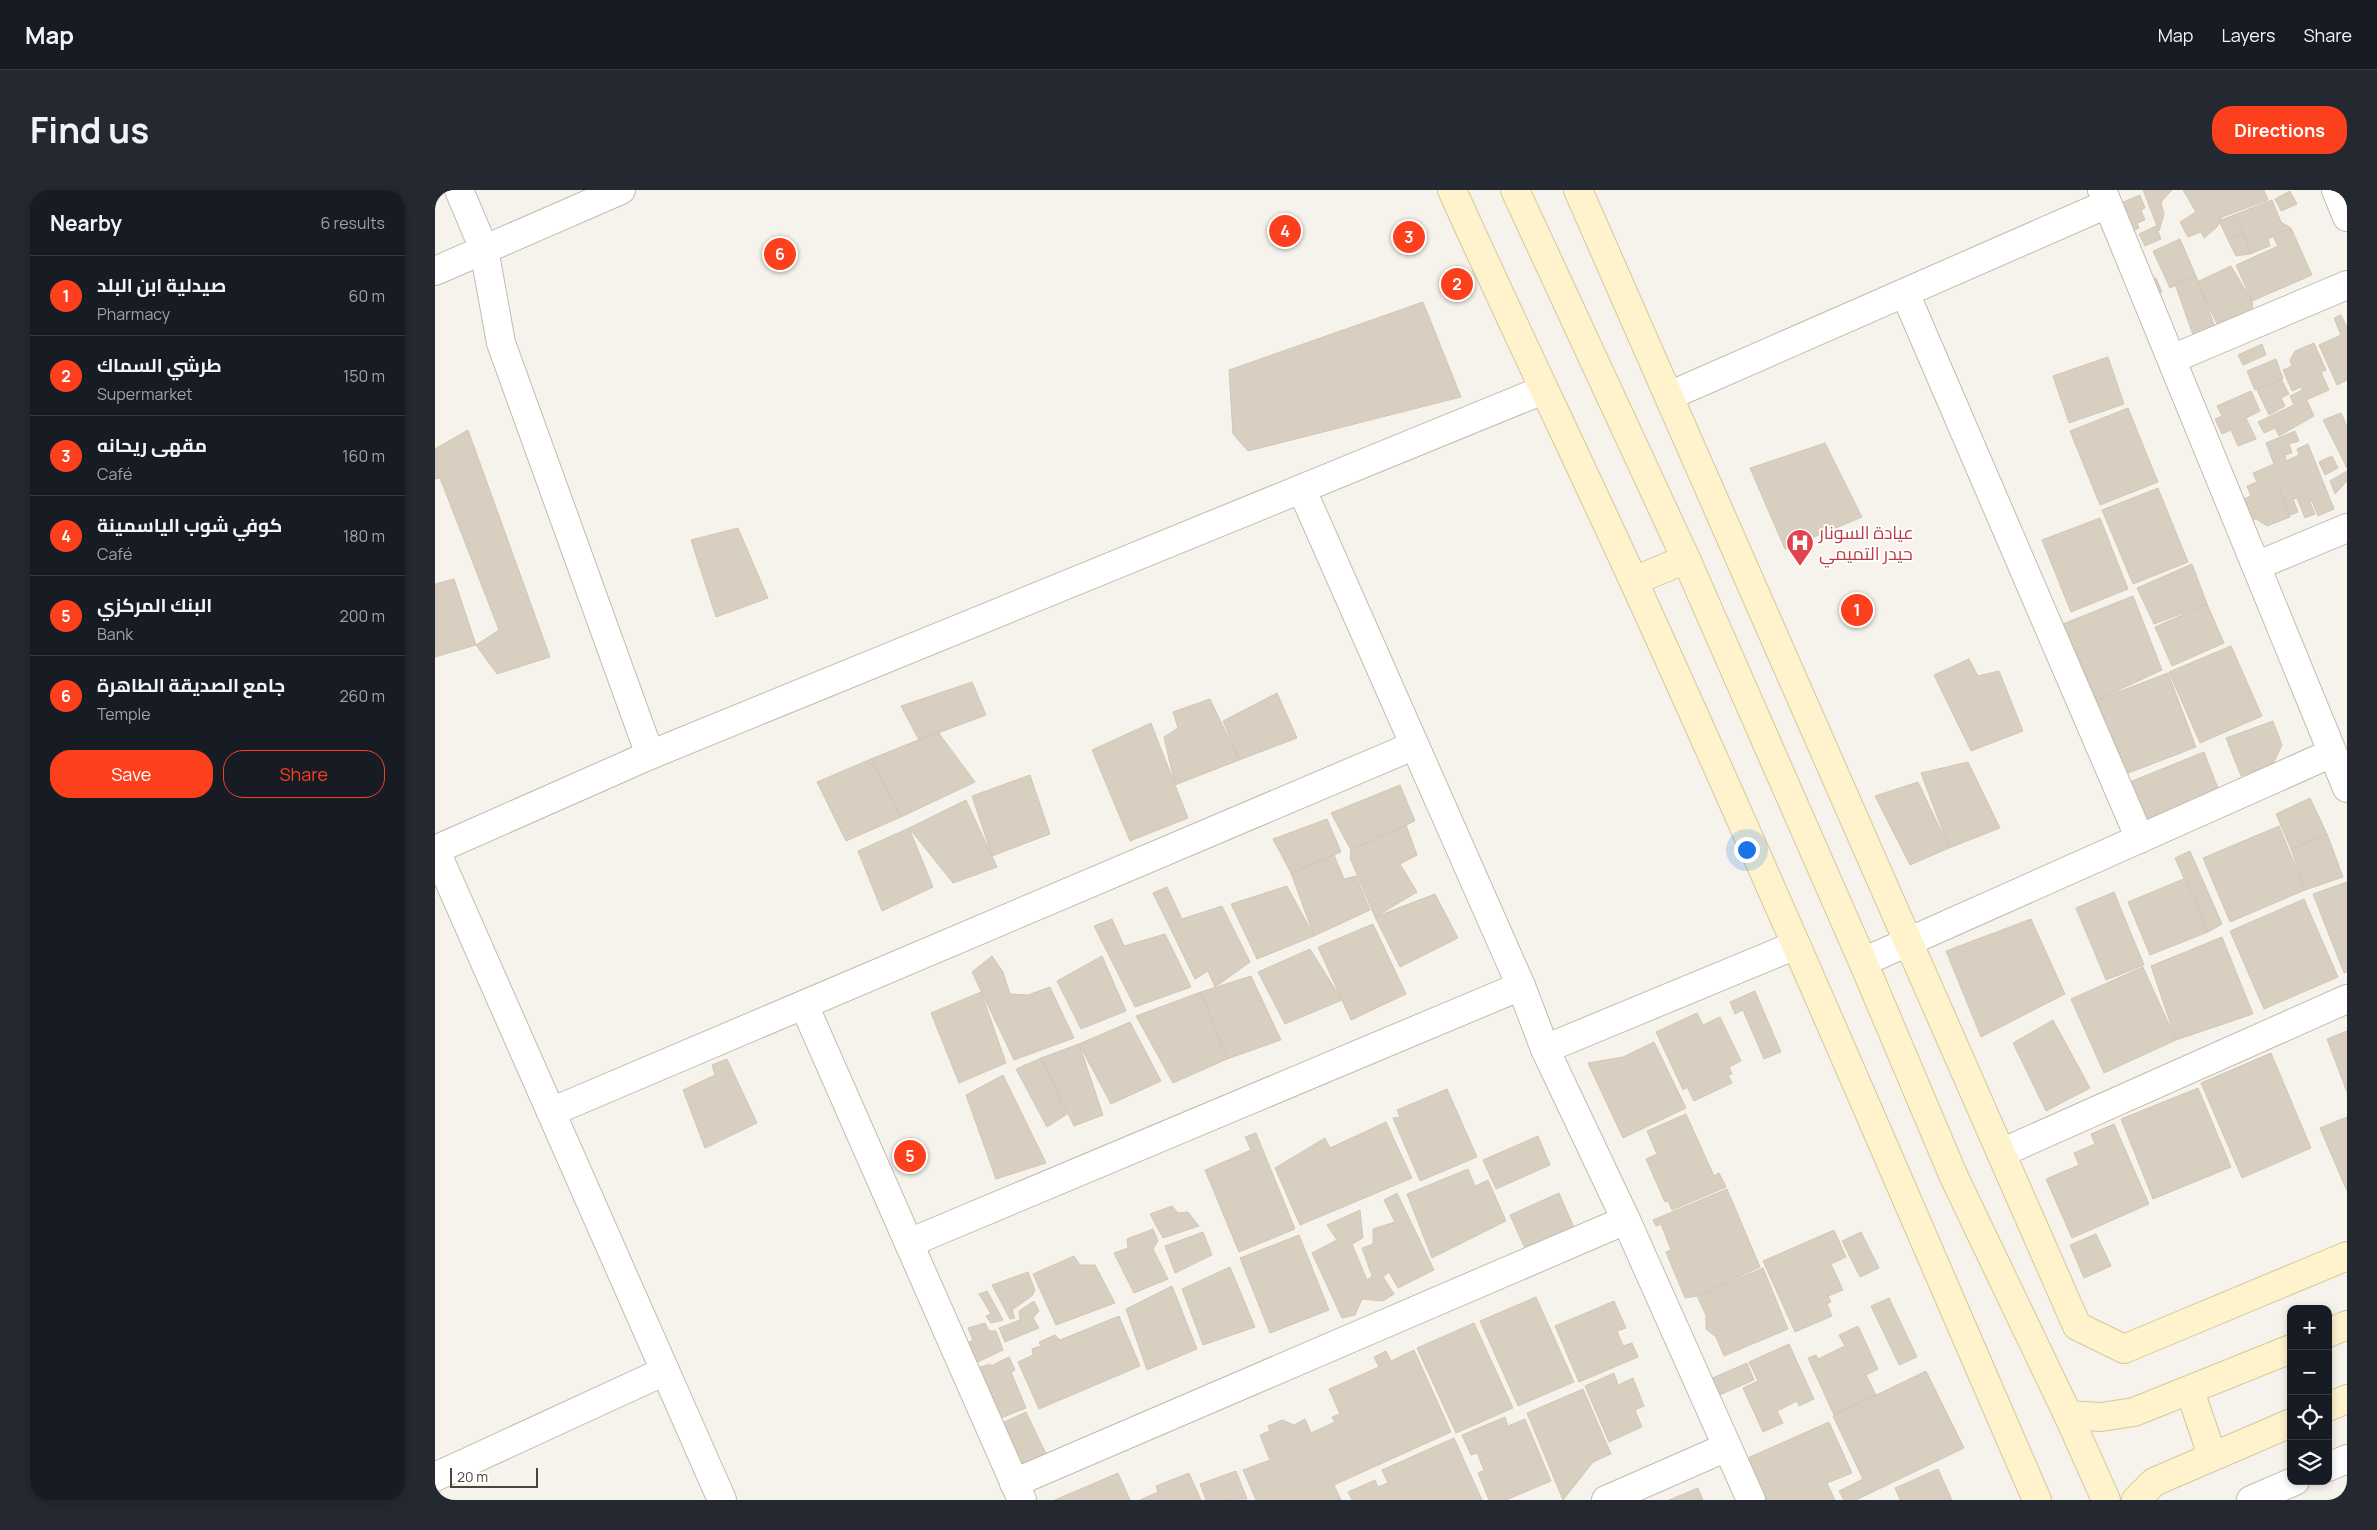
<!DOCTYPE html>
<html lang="en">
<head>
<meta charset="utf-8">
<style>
	:root { --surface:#171b24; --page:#242831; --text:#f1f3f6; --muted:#9ea1a6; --line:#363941; --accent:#fc3f1d }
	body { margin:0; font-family:Manrope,Cairo,sans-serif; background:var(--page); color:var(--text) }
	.controls { position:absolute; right:15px; bottom:15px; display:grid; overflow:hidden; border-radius:10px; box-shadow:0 2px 8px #0003 }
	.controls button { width:45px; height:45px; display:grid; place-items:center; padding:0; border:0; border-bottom:1px solid var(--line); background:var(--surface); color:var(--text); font:25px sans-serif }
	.scale { position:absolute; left:15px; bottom:12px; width:88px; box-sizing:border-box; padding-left:5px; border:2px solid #4b4439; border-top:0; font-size:14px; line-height:18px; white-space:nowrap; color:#4b4439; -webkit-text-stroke:4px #fff; paint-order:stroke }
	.you { position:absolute; left:1311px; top:659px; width:18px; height:18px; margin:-12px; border:4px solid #fff; border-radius:50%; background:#1a73e8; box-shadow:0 0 0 8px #1a73e833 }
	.badge { display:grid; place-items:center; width:32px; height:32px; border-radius:50%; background:var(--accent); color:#fff; font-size:16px; font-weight:700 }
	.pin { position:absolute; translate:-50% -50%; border:2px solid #fff; box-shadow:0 1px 5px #0006 }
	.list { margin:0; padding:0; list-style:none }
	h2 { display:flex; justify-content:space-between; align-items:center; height:65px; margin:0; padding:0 20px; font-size:21px }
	h2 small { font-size:16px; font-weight:400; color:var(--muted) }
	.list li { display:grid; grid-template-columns:32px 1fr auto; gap:15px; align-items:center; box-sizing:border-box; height:80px; padding:0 20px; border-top:1px solid var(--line) }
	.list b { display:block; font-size:19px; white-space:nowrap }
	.list p { margin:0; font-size:16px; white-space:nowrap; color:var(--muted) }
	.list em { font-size:16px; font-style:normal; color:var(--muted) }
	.actions { display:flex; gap:10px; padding:15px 20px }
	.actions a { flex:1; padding:11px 0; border:1px solid var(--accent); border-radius:20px; text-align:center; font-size:18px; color:var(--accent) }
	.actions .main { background:var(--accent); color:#fff }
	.icon { flex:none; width:28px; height:28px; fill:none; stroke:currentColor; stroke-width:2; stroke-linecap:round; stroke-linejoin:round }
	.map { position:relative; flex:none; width:1912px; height:1310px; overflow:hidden; border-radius:20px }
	header { display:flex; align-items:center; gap:30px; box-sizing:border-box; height:70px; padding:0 25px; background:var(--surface); border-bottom:1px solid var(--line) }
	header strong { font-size:24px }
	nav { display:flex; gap:28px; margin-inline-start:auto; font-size:18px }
	.intro { display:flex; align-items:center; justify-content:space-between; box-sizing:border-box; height:120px; padding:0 30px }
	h1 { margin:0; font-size:35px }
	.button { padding:12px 22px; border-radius:20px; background:var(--accent); color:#fff; font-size:18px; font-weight:700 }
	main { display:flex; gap:30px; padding:0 30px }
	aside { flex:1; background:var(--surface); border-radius:20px; box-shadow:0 2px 8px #0003 }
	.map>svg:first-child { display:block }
	.building { fill:#d8cfc1; stroke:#d3c7b4 }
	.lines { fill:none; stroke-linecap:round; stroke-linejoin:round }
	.street-casing { stroke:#c2bbae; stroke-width:30 }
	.secondary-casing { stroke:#d6c79b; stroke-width:30 }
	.street { stroke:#fff; stroke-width:28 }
	.secondary { stroke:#fff3cd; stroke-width:28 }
	.labels { text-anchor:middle; stroke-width:4; stroke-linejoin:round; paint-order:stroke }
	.health-label { font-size:18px; fill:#be3a42; stroke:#fff; text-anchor:start }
</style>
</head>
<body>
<header>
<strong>Map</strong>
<nav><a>Map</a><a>Layers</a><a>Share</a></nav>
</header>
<div class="intro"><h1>Find us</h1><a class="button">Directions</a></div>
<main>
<aside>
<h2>Nearby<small>6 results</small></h2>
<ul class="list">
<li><span class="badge">1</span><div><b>صيدلية ابن البلد</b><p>Pharmacy</p></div><em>60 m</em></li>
<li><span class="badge">2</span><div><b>طرشي السماك</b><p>Supermarket</p></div><em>150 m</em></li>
<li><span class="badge">3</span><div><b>مقهى ريحانه</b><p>Café</p></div><em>160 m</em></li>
<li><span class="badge">4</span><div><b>كوفي شوب الياسمينة</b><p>Café</p></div><em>180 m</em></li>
<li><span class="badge">5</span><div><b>البنك المركزي</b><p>Bank</p></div><em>200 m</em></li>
<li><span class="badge">6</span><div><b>جامع الصديقة الطاهرة</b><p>Temple</p></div><em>260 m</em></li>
</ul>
<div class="actions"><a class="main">Save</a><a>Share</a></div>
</aside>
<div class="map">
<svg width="1912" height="1310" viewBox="0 0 1912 1310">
	<rect width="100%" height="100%" fill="#f6f3ec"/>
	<g class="building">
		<polygon points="1708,0 1737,0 1726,12 1729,24 1724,41"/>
		<polygon points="1748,0 1829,0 1833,10 1787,27 1782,37 1769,48 1766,42 1753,47 1745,32 1761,22"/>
		<polygon points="1855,1 1862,14 1846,21 1840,9"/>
		<polygon points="1705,5 1710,18 1706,20 1710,30 1702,33 1704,38 1691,44 1679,16"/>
		<polygon points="1837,10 1846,32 1856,38 1833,49 1835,56 1815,64 1799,25"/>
		<polygon points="1799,25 1809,42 1793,50 1784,31"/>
		<polygon points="1721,36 1726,49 1710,56 1704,44"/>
		<polygon points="1856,38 1877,85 1817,111 1801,75 1843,56 1838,46"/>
		<polygon points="1809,42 1815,64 1801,66 1793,50"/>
		<polygon points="1745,49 1761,86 1735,98 1718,61"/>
		<polygon points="1796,76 1817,111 1818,123 1784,138 1762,92"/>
		<polygon points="1761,86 1780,137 1758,145 1740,94"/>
		<polygon points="1721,88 1727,102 1715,107 1709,92"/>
		<polygon points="988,112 1026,207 813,261 798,244 794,180"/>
		<polygon points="1906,125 1912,137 1912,190 1902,195 1884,155 1906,145 1899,128"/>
		<polygon points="1879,153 1891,180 1886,182 1894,200 1871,210 1866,197 1857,201 1848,180 1857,176 1855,170 1860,161"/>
		<polygon points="1827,154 1831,165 1808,175 1803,165"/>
		<polygon points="1673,167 1689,214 1634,233 1618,186"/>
		<polygon points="1841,169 1848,189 1820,200 1812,181"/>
		<polygon points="1846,189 1854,204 1846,208 1850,216 1834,225 1822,200"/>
		<polygon points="1867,200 1879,226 1844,246 1840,238 1829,243 1823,232 1859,215 1855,206"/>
		<polygon points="1816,201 1825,221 1811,228 1821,249 1803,256 1796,240 1787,244 1780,229 1787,226 1782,216"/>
		<polygon points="1693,218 1723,292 1665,315 1635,241"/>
		<polygon points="1906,223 1912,236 1912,278 1888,230"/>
		<polygon points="33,240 115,467 62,484 41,455 64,440 5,288 0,289 0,259"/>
		<polygon points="1860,241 1864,251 1854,254 1857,263 1850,265 1851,271 1864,265 1862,259 1873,254 1899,319 1883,326 1877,311 1875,312 1880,324 1870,328 1862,308 1858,309 1863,322 1855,325 1844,300 1855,327 1832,336 1821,329 1812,332 1804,311 1816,306 1812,296 1822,292 1818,283 1839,274 1831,253"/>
		<polygon points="1390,253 1427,327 1350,359 1315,278"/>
		<polygon points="1897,266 1903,278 1890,285 1884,272"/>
		<polygon points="1912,281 1912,291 1900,304 1895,291"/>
		<polygon points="1723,298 1753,372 1698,394 1667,320"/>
		<polygon points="1665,328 1693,399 1636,422 1607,350"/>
		<polygon points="303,338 333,408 281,427 256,350"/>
		<polygon points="1757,374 1772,414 1719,434 1702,398"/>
		<polygon points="19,389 41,455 0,467 0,394"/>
		<polygon points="1698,406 1727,480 1662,510 1628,434"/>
		<polygon points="1772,414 1789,453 1737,476 1720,437"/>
		<polygon points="1796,456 1827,526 1765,553 1734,482"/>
		<polygon points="1534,469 1543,486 1564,481 1588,541 1536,561 1499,485"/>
		<polygon points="1733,483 1761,557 1691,584 1662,510"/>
		<polygon points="537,492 551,525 484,550 466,516"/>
		<polygon points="842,503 862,548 804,570 788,531"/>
		<polygon points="775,509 804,570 740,595 729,547 743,538 738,522"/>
		<polygon points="1838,531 1847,555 1838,574 1806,586 1791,548"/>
		<polygon points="716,533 753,628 695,651 657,560"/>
		<polygon points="503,542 540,592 466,627 436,569"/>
		<polygon points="1769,562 1784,601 1708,631 1692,593"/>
		<polygon points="436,569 466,627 411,651 382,592"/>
		<polygon points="1533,572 1565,638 1514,658 1486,583"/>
		<polygon points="595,585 615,644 557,666 537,606"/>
		<polygon points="1483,592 1514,658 1475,675 1440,606"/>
		<polygon points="965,595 980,631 916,660 896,623"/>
		<polygon points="1875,608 1892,644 1856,659 1841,624"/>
		<polygon points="531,610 562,677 518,693 474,638"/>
		<polygon points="892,629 906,662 856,683 838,649"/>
		<polygon points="971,635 982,665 965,674 982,702 940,727 915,668 916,660"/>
		<polygon points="1844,636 1870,700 1795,732 1768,668"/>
		<polygon points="474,638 498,697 447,721 423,661"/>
		<polygon points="1892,644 1908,687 1870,700 1856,659"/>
		<polygon points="1755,661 1787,734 1773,742 1740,668"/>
		<polygon points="899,665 909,689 921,686 935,720 879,746 856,683"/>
		<polygon points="1751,688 1773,742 1715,765 1693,712"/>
		<polygon points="1912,692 1912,782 1909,783 1878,704"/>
		<polygon points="852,696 879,746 822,769 796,714"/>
		<polygon points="732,697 747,729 787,716 815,772 780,797 773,781 760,789 718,703"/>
		<polygon points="1679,702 1709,775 1671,790 1641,718"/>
		<polygon points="1000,704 1023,748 965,777 940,727"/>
		<polygon points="1869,709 1903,787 1829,819 1795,741"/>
		<polygon points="677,729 689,756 730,744 756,797 700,817 659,736"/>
		<polygon points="1596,729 1630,804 1546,847 1511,761"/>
		<polygon points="938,734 971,804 916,830 883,757"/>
		<polygon points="1787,747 1818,824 1741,850 1716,776"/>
		<polygon points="875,759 907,810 850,834 823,782"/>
		<polygon points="557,766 568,782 575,804 593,805 615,797 639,848 579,870 537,782"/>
		<polygon points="667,766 691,821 646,839 622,791"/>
		<polygon points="1708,777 1741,850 1669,883 1636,809"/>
		<polygon points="816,786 846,850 792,869 766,802"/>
		<polygon points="1320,801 1346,862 1329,869 1308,820 1300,824 1295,812"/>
		<polygon points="546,802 571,873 524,893 496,823"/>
		<polygon points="766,802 792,869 738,893 701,826"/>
		<polygon points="1262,823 1268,835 1285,827 1306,871 1294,877 1297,884 1293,885 1297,893 1259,911 1252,897 1248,900 1221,842"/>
		<polygon points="1618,830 1655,898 1611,921 1578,853"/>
		<polygon points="695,832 726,891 676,914 644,854"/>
		<polygon points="1912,841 1912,902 1892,849"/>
		<polygon points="1219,852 1251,918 1188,948 1153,873 1188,867"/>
		<polygon points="644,854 668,925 639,936 606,868"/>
		<polygon points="1836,863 1876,958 1807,988 1766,893"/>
		<polygon points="606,868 632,924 612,937 581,879"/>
		<polygon points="292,869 322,933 270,958 248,900 280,885 277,875"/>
		<polygon points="568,885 611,973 561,989 531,905"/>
		<polygon points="1763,898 1796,977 1718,1009 1686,929"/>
		<polygon points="1012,899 1042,967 985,991 958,928 965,927 962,920"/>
		<polygon points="1251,924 1279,986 1284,983 1291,997 1237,1020 1233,1011 1230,1012 1211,969 1222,964 1212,941"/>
		<polygon points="1912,927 1912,1001 1885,938"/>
		<polygon points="951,932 977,988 865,1035 840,978 890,948 895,958"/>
		<polygon points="1679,934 1714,1014 1637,1048 1611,989 1644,975 1639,963 1660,954 1656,944"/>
		<polygon points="821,943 860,1039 804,1062 770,980 816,960 810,947"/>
		<polygon points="1103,946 1115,975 1061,999 1048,970"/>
		<polygon points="1033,979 1040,996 1053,990 1071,1031 997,1068 972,1004"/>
		<polygon points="1292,999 1325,1077 1262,1106 1250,1108 1231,1062 1236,1060 1226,1034 1221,1036 1218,1030"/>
		<polygon points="962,1003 999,1080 963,1098 954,1082 948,1087 959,1104 948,1111 927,1109 920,1125 907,1128 877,1063 902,1050 892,1035 925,1020 928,1048 917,1054 932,1090 937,1086 927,1058 938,1054 938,1039 960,1032 949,1010"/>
		<polygon points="1124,1003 1140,1040 1091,1061 1075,1025"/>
		<polygon points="737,1016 743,1023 753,1022 764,1036 728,1048 715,1024"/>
		<polygon points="718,1039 723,1051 718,1059 733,1089 699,1103 679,1063 693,1058 692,1049"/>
		<polygon points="1399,1040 1411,1067 1396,1074 1408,1100 1393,1106 1396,1112 1392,1114 1397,1126 1360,1142 1328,1071"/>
		<polygon points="768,1042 777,1065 740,1083 730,1056"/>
		<polygon points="1426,1042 1444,1078 1425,1087 1407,1051"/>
		<polygon points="1661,1044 1676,1076 1649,1088 1635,1055"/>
		<polygon points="864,1045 894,1120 835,1143 805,1068"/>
		<polygon points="639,1066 645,1075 660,1075 680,1113 621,1135 598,1084"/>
		<polygon points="795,1077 820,1137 768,1155 747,1099"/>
		<polygon points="1328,1078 1353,1139 1289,1166 1281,1147 1271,1139 1271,1125 1262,1106"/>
		<polygon points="593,1082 600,1100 597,1106 577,1120 580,1128 575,1129 557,1095"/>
		<polygon points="737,1096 762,1159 712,1180 691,1119"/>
		<polygon points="552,1101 568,1130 556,1133 551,1126 556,1124 544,1104"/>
		<polygon points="1101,1107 1139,1192 1083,1216 1045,1131"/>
		<polygon points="1454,1108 1482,1167 1464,1175 1436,1116"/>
		<polygon points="599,1111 604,1121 598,1128 604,1138 570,1152 564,1138 585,1130 584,1121"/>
		<polygon points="1179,1111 1191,1138 1182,1141 1188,1156 1197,1153 1203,1167 1144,1192 1120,1136"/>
		<polygon points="684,1126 705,1176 604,1219 583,1172 598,1165 597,1159 606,1156 604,1152 620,1145 625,1150"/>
		<polygon points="550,1133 554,1141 561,1141 568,1160 543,1172 533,1153 538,1150 533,1138"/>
		<polygon points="1039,1133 1078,1218 1021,1243 982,1158"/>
		<polygon points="1423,1136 1443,1179 1431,1185 1441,1205 1399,1225 1373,1168 1381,1165 1383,1169 1410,1156 1404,1145"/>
		<polygon points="1354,1154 1379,1209 1364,1216 1362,1211 1342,1221 1348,1233 1328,1242 1308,1198 1323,1191 1314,1172"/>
		<polygon points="979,1160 1016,1242 899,1295 906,1310 821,1310 808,1280 835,1270 825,1245 835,1241 833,1236 847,1230 859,1235 870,1229 876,1243 900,1232 897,1227 905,1224 894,1199 944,1177 939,1167 951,1161 956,1171"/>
		<polygon points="574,1167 580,1180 576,1182 591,1218 566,1228 540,1179 555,1174 556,1176"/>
		<polygon points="1312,1173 1319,1190 1273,1210 1266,1193"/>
		<polygon points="1491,1181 1529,1258 1421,1310 1409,1310 1404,1301 1428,1289 1398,1226"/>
		<polygon points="1179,1183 1183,1195 1198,1188 1209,1216 1200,1220 1207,1237 1174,1252 1150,1196"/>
		<polygon points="1148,1199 1176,1264 1158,1272 1128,1310 1092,1223"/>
		<polygon points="591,1222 613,1268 587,1280 567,1233"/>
		<polygon points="1070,1227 1073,1236 1090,1229 1116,1291 1071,1310 1054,1310 1043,1283 1049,1280 1042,1263 1036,1265 1027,1245"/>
		<polygon points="1394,1232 1417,1283 1392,1293 1400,1310 1324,1310 1306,1271"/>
		<polygon points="1019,1248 1047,1310 917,1310 913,1302 940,1290 943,1297 953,1293 947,1280"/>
		<polygon points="1503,1279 1517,1310 1465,1310 1460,1298"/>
		<polygon points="801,1281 812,1309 771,1310 765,1294"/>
		<polygon points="683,1283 695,1310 620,1310"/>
		<polygon points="754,1283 766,1310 705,1310 723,1302 721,1296"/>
		<polygon points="1263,1298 1268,1310 1234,1310"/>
	</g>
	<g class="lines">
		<defs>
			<g id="street">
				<polyline points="24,0 49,59 66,153 215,565"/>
				<polyline points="1667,0 1912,598"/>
				<polyline points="1901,0 1912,27"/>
				<polyline points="0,81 186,0"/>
				<polyline points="1470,103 1705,649"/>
				<polyline points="1737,169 1912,95"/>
				<polyline points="1234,206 1672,14"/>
				<polyline points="867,300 1086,796 1110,859 1191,1030 1316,1310"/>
				<polyline points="1821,376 1912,338"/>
				<polyline points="0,659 287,1310"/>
				<polyline points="0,660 215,565 1108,200"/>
				<polyline points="1428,772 1897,563"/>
				<polyline points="369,815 587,1310"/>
				<polyline points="1110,859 1361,755"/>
				<polyline points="116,922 978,556"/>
				<polyline points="1566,963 1912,809"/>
				<polyline points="474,1053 1086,796"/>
				<polyline points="1893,1277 1912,1269"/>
				<polyline points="0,1287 230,1181"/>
				<polyline points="579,1293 1191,1030"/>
				<polyline points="1171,1310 1292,1257"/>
				<polyline points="1816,1310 1860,1291"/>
			</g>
			<g id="secondary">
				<path d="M1017 0C1076 131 1139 261 1199 392 1338 696 1469 1004 1602 1310"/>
				<polyline points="1080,0 1251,369 1428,772 1519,987 1633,1225 1671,1310"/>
				<polyline points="1143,0 1642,1136 1689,1159 1912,1066"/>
				<polyline points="1199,391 1251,369"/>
				<polyline points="1893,1143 1912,1135"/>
				<polyline points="1755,1201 1777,1265"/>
				<polyline points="1893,1217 1912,1209"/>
				<polyline points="1633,1225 1666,1227 1699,1222 1856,1159"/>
				<polyline points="1701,1310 1719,1292 1856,1233"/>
			</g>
		</defs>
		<use href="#street" class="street-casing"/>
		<use href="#secondary" class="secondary-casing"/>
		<use href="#street" class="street"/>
		<use href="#secondary" class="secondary"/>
	</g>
	<defs>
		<symbol id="hospital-pin" viewBox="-11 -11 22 30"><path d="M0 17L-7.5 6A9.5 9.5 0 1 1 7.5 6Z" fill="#e0444e" stroke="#fff"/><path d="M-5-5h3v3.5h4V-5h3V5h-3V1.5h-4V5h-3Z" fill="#fff"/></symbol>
	</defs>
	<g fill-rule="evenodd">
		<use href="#hospital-pin" x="1349" y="337" width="32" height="43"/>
	</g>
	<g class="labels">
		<g class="health-label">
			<text x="1384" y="349">عيادة السونار<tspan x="1384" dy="21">حيدر التميمي</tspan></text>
		</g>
	</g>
</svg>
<div class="controls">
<button>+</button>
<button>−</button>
<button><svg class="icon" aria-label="locate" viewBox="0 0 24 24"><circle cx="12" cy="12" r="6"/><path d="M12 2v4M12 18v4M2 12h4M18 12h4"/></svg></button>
<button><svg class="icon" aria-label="layers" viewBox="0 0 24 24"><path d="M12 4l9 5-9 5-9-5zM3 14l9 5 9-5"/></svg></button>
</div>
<div class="scale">20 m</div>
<div class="you"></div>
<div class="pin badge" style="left:1422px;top:420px">1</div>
<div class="pin badge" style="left:1022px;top:94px">2</div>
<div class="pin badge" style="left:974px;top:47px">3</div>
<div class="pin badge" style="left:850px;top:41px">4</div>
<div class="pin badge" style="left:475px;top:966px">5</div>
<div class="pin badge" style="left:345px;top:64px">6</div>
</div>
</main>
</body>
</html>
